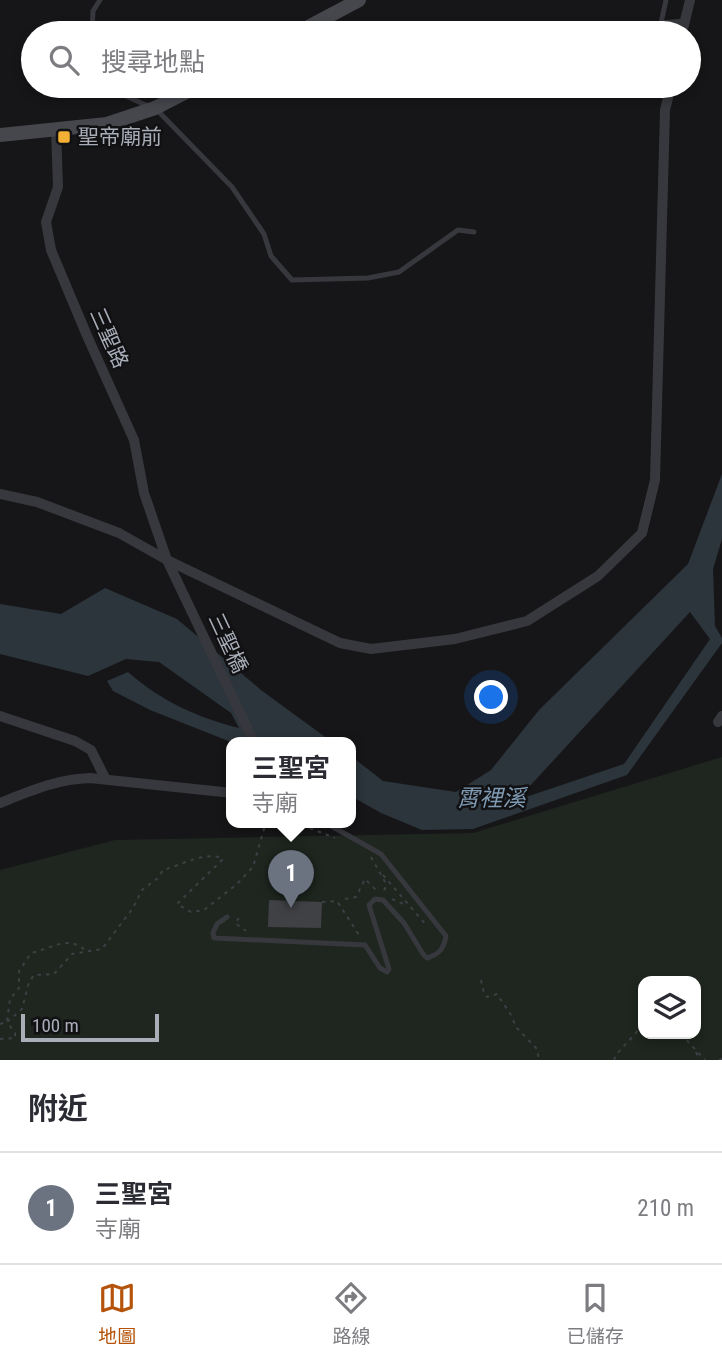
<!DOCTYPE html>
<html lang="zh-TW">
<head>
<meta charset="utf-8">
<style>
	:root { --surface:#fff; --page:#f7f7f7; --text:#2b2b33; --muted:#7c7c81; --line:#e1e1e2; --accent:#b45309 }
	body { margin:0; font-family:"Roboto Condensed","Noto Sans TC",sans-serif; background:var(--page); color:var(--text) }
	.controls { position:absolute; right:21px; bottom:21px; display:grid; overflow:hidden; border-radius:14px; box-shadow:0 4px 10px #0003 }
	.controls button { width:63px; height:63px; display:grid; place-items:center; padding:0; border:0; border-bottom:2px solid var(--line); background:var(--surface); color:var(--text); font:35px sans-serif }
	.scale { position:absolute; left:21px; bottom:18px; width:138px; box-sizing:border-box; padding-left:7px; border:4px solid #a8adb8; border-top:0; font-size:19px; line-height:24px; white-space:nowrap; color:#a8adb8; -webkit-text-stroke:5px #111113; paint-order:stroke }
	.you { position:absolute; left:492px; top:698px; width:24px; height:24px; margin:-18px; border:5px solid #fff; border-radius:50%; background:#1a73e8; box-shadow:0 0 0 10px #1a73e833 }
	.badge { display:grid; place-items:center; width:46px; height:46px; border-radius:50%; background:var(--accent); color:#fff; font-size:23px; font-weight:700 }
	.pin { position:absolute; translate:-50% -58px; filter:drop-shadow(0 2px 4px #0008) }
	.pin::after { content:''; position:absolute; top:37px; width:24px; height:21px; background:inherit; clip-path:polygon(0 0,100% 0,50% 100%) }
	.popup { position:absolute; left:226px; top:737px; width:130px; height:91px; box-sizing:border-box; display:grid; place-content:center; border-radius:14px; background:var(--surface); filter:drop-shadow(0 2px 5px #0005); font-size:23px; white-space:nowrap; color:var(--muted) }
	.popup b { font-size:26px; color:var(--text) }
	.popup::after { content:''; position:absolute; left:50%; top:100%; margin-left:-14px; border:14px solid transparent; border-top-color:var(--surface) }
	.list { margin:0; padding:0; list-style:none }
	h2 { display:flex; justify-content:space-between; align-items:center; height:91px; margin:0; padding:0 28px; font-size:30px }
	h2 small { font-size:23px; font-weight:400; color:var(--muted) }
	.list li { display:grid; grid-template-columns:46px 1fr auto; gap:21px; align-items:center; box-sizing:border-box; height:112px; padding:0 28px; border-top:2px solid var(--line) }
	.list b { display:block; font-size:26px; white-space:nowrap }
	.list p { margin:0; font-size:23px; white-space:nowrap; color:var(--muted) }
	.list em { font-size:23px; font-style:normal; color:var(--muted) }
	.icon { flex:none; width:38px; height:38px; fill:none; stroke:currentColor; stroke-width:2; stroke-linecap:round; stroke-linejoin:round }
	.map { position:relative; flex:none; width:722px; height:1060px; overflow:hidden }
	.search { position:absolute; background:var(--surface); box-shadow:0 4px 10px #0003; left:21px; right:21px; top:21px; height:77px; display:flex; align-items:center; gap:18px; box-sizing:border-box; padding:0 24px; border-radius:38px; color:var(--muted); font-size:26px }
	.sheet { height:203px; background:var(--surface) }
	nav { display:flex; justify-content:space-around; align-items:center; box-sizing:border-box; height:98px; border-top:2px solid var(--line); background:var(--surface); font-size:19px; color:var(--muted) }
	nav a { display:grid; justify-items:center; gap:4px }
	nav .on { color:var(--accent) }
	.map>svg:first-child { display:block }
	.green { fill:#1e261f; fill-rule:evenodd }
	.water { fill:#2c353c; fill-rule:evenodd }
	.building { fill:#404145 }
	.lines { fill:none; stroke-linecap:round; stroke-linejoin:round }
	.path { stroke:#3d3f44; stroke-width:2; stroke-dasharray:3.5 5; stroke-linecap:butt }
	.lane { stroke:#37383d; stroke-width:5 }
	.street { stroke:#37383d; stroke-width:10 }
	.secondary { stroke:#45474d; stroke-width:14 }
	.poi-dot { fill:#f2b134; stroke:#111113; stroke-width:2.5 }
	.labels { text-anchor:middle; stroke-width:5; stroke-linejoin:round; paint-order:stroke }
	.poi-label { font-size:21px; fill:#a8adb8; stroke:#111113; text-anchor:start }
	.street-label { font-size:21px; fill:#a8adb8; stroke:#111113 }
	.water-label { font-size:23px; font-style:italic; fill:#7f9bb3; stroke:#111113 }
</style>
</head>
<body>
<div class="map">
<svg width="722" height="1060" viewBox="0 0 722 1060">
	<rect width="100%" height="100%" fill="#161618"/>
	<path class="green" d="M722 757V1060H0V870L115 840 473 833ZM643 981H696V1034H643Z"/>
	<g class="water">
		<path d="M722 474V539L713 569 715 626 722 638V643L627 775 473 829 422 830 381 813 351 796V756L383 781 456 792 491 770 539 710 688 564ZM690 612 710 639 624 764 517 800Z"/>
		<path d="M105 588 177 619 261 690 332 742H231L150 710 113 691 107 681 128 672C161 701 196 717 239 728L231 713 159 662 126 659 88 676 0 654V604L61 614Z"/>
	</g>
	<polygon class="building" points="269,900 322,902 321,928 268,927"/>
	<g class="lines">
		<g class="path">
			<polyline points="294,822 335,838"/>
			<polyline points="371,857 385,882 385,889 382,891"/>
			<polyline points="383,875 427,926"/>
			<polyline points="345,899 356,897 365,879 377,891"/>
			<polyline points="392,899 406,905"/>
			<polyline points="322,902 337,901 361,938"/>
			<polyline points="239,918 235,923 246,931"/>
			<polyline points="481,980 484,993 487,997 497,994 511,1015 516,1027 537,1049 539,1060"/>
			<path d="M0 1024 7 1022 10 999 19 988V971L31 953C51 949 68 934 86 951"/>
			<polyline points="681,1034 705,1060"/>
			<path d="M0 1039 15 1038V1033L7 1022 22 1009 29 982 34 975 54 974 72 954 102 949 133 908 142 890 158 878 163 870C179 866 207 850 223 859L177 904 191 912 204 910 237 884 253 867 266 822"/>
			<polyline points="696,1052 699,1060"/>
			<path d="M614 1060C620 1045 636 1039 643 1020"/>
			<polyline points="719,1060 722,1059"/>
		</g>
		<g class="lane">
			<polyline points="666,0 661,23 684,21"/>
			<polyline points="92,33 93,11 100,0"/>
			<polyline points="113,86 117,92 148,106"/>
			<polyline points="157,110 232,187 264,234 271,256 292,280 368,278 399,272 458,230 474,232"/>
			<path d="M227 917 217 924 213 933 214 938 365 945 380 968 387 972 389 969 369 905 375 899 383 900 404 923 423 954 427 958C440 954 444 948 446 936L381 854 324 822"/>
		</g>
		<g class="street">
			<polyline points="682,33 690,0"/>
			<polyline points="56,129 58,187 46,222 51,250 88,338 134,440 144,493 167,560 254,742"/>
			<polyline points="0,494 37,502 119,533 167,560 340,643 371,649 455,639 527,621 598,576 642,533 655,480 665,110 671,86"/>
			<polyline points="0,716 75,741 91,750 105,778"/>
			<polyline points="718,722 722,716"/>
			<path d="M0 803C30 791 57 779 90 778L232 793"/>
		</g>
		<g class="secondary">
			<polyline points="297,33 359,0"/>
			<polyline points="0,135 107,124 155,108 198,86"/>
		</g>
	</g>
	<rect class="poi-dot" x="57" y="130" width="14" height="14" rx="3.5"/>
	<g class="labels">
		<g class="poi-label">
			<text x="78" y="144">聖帝廟前</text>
		</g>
		<g class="street-label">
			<text transform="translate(109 338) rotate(66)" y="7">三聖路</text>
			<text transform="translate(228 643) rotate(65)" y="7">三聖橋</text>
		</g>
		<g class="water-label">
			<text x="491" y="806">霄裡溪</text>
		</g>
	</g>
</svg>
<div class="controls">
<button><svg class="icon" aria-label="layers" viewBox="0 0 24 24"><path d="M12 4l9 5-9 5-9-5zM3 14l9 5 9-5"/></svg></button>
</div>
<div class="scale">100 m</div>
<div class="you"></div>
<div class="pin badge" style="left:291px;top:908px;background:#6b7280">1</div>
<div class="popup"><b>三聖宮</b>寺廟</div>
<div class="search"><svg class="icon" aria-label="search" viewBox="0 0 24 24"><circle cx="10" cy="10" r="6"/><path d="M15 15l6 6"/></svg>搜尋地點</div>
</div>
<section class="sheet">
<h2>附近<small></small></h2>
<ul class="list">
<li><span class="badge" style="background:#6b7280">1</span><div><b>三聖宮</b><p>寺廟</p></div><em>210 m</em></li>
</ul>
</section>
<nav>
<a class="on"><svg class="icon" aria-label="map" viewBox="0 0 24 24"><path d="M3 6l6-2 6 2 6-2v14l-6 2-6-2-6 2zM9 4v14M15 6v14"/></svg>地圖</a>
<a><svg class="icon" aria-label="directions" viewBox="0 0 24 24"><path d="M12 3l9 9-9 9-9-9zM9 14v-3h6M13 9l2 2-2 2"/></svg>路線</a>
<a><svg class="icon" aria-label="saved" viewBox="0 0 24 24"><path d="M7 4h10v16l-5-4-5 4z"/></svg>已儲存</a>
</nav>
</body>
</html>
